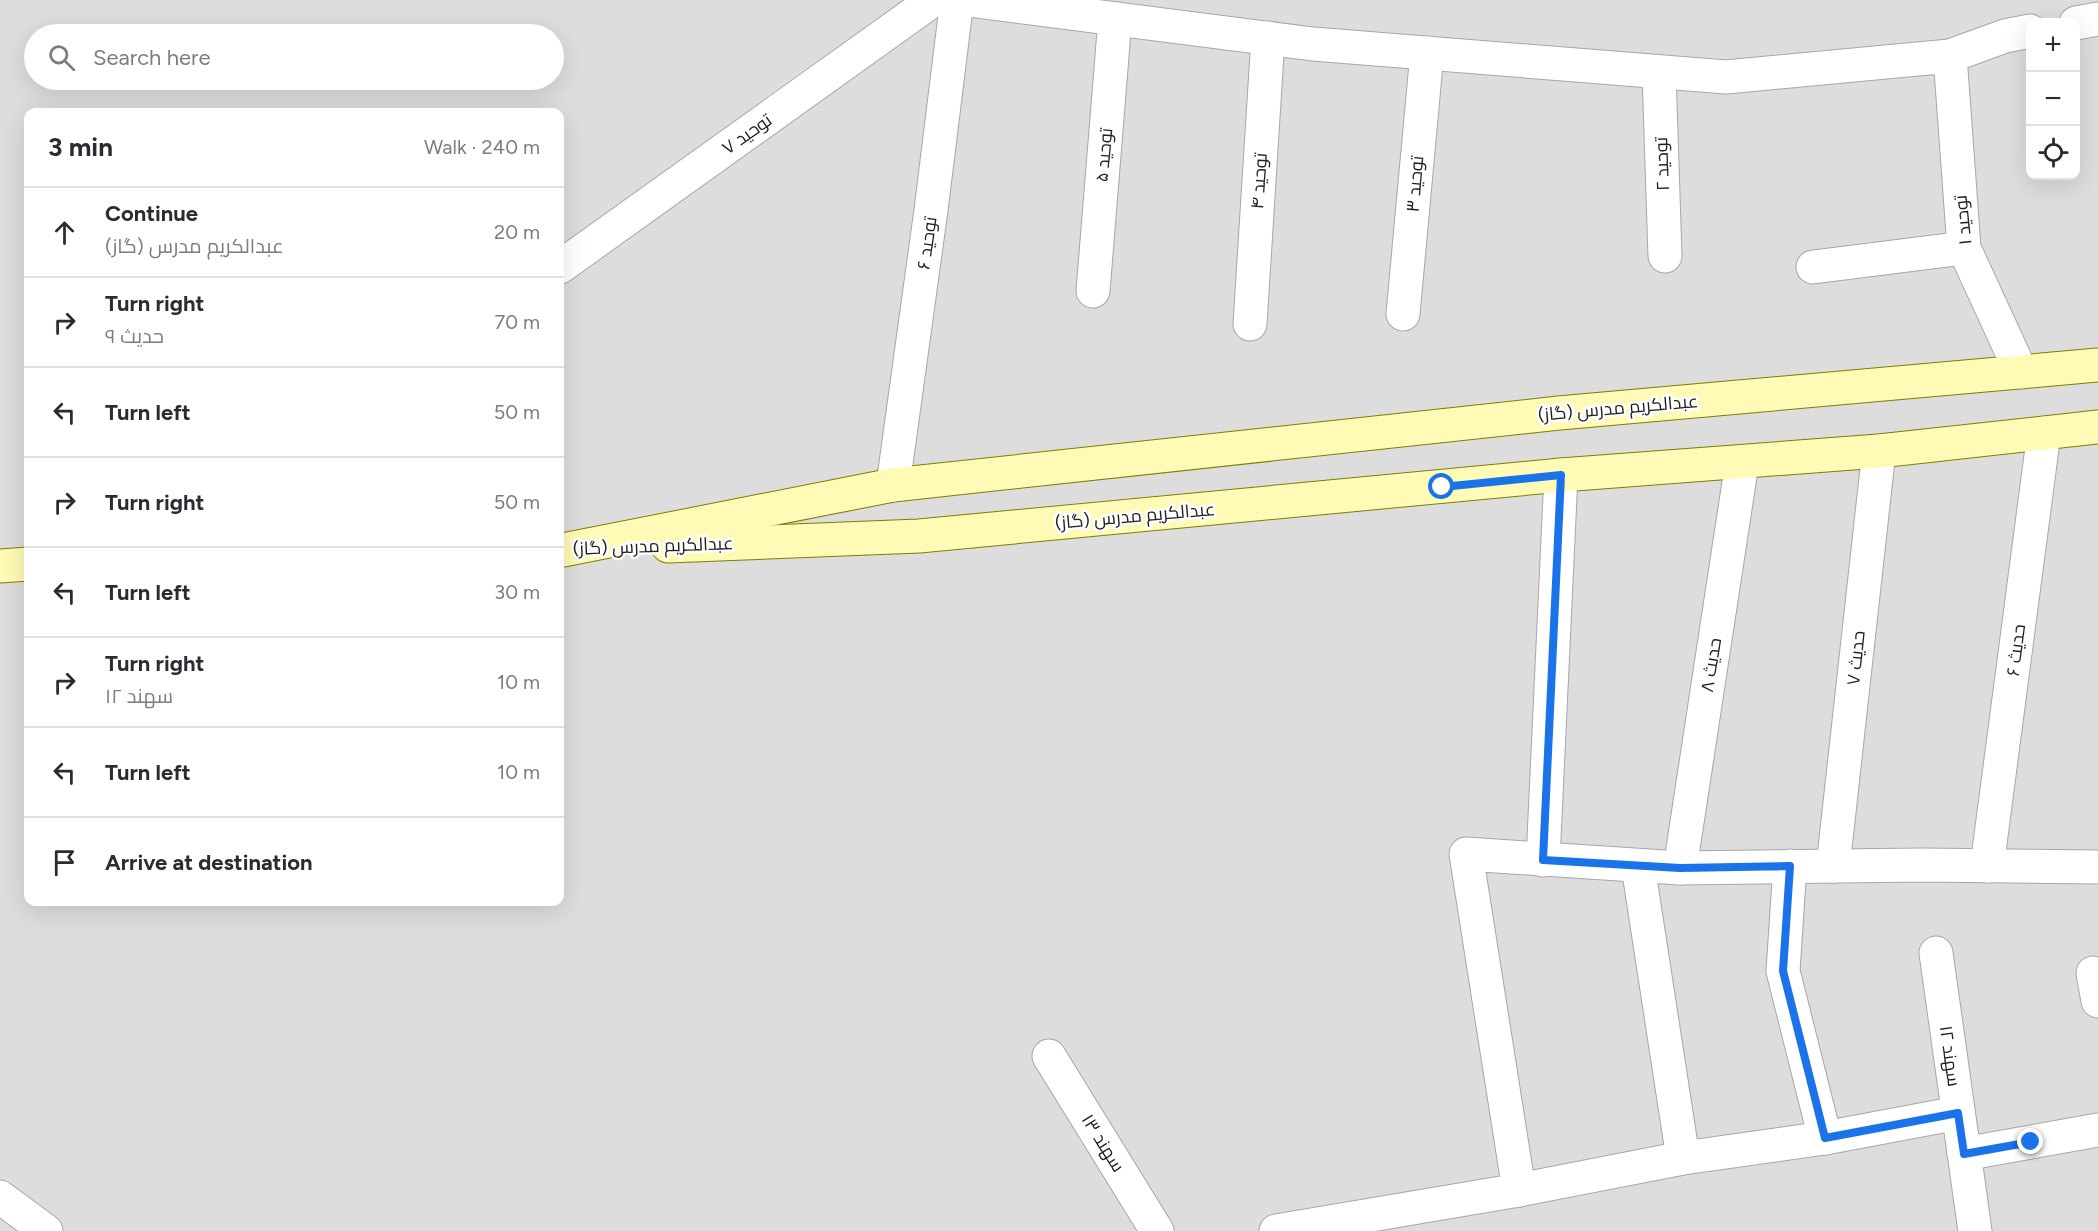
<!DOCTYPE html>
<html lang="en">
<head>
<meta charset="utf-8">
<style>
	:root { --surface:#fff; --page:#f7f7f7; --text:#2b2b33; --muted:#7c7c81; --line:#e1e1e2 }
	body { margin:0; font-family:Figtree,Cairo,sans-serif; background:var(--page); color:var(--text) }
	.controls { position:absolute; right:18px; top:18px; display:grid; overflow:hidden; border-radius:12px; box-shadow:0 6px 24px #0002 }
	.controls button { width:54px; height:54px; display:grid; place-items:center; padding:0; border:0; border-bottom:2px solid var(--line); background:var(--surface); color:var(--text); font:30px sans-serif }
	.stop { position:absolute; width:18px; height:18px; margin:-14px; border:4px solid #1a73e8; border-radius:50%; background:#fff }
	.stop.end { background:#1a73e8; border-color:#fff; box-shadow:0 2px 6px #0008 }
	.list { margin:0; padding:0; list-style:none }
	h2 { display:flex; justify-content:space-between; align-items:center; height:78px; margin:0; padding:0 24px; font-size:26px }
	h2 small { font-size:20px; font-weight:400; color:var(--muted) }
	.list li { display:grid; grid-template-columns:39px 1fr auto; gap:18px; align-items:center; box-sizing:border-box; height:90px; padding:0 24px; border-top:2px solid var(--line) }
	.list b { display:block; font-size:22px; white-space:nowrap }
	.list p { margin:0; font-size:20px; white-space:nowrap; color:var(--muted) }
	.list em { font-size:20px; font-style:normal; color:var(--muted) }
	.icon { flex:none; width:33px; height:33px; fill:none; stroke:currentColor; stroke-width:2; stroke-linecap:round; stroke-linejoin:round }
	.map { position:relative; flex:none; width:2098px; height:1231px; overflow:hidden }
	.search { position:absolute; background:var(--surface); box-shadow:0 6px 24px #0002; left:24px; top:24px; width:540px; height:66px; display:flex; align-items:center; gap:15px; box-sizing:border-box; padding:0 21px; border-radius:33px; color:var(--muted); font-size:22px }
	.panel { position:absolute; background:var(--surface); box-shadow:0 6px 24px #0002; left:24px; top:108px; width:540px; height:798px; border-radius:12px }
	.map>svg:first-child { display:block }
	.residential { fill:#dedddd; fill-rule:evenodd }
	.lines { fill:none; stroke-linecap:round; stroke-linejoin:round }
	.street-casing { stroke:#a7a7a7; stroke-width:35 }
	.secondary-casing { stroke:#7e7d00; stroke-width:35 }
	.street { stroke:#fff; stroke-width:33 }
	.secondary { stroke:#fffab6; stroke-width:33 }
	.route { stroke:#1a73e8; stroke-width:8 }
	.labels { text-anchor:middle; stroke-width:5; stroke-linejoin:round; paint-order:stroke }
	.street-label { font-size:18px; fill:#202020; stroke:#fff }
</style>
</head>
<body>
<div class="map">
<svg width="2098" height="1231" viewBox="0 0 2098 1231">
	<rect width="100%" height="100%" fill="#f1ece6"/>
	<path class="residential" d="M0 0H2098V1231H0ZM2030 22H2076V176H2030ZM34 34H554V80H34ZM28 112H560V902H28Z"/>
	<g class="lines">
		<defs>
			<g id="street">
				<polyline points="968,0 1313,44 1726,77 1950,56 2005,36 2030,31"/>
				<polyline points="2076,23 2098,19"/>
				<polyline points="1950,56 1964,248 2021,372"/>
				<polyline points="1659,72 1665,256"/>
				<polyline points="560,267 933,0"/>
				<polyline points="1813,267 1964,248"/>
				<polyline points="1093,291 1115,19"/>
				<polyline points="1403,314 1427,53"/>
				<polyline points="1250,324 1268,38"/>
				<polyline points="893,485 931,210 957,0"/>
				<polyline points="1543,860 1561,475"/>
				<polyline points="1638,866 1683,1158"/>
				<polyline points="1790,866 1783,971 1825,1138"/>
				<polyline points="1833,866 1879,451"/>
				<polyline points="1987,866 2044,433"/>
				<polyline points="1680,868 1742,463"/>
				<polyline points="1936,953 1975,1231"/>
				<polyline points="2093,973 2098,1001"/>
				<polyline points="1049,1056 1157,1231"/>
				<polyline points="1964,1154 2098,1130"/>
				<polyline points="1519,1190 1466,854 1680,868 1922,865 2098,867"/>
				<polyline points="0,1197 46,1231"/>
				<polyline points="1276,1231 1519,1190 1683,1158 1825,1138 1958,1113"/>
			</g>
			<g id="secondary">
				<polyline points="668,546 919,536 1561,475 1879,451 2098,427"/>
				<polyline points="563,550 893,485 1559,413 2098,365"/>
				<polyline points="0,566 28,564"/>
			</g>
		</defs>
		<use href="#street" class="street-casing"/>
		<use href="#secondary" class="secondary-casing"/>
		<use href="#street" class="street"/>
		<use href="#secondary" class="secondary"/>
	</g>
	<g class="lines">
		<polyline class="route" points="1442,487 1561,475 1543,860 1680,868 1790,866 1783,971 1825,1138 1958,1113 1964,1154 2031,1142"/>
	</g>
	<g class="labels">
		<g class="street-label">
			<text transform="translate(747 134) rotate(-35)" y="6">توحید ۷</text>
			<text transform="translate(1104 155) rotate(-85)" y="6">توحید ۵</text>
			<text transform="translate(1662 164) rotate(-92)" y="6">توحید ۲</text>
			<text transform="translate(1259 181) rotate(-86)" y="6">توحید ۴</text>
			<text transform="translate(1415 184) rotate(-85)" y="6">توحید ۳</text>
			<text transform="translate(1963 220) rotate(-96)" y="6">توحید ۱</text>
			<text transform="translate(927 243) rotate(-82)" y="6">توحید ۶</text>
			<text transform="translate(1618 408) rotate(-5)" y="6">عبدالکریم مدرس (گاز)</text>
			<text transform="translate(1135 516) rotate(-5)" y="6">عبدالکریم مدرس (گاز)</text>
			<text transform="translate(653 546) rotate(-2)" y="6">عبدالکریم مدرس (گاز)</text>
			<text transform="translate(2016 650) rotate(-83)" y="6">حدیث ۶</text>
			<text transform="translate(1856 658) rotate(-84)" y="6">حدیث ۷</text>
			<text transform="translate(1711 665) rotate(-81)" y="6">حدیث ۸</text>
			<text transform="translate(1950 1056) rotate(82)" y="6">سهند ۱۲</text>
			<text transform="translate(1103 1143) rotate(58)" y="6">سهند ۱۳</text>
		</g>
	</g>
</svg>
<div class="controls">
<button>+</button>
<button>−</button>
<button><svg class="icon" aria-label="locate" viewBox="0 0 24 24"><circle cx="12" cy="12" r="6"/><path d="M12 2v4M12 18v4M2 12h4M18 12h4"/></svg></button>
</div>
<div class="stop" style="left:1442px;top:487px"></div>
<div class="stop end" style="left:2031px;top:1142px"></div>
<div class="search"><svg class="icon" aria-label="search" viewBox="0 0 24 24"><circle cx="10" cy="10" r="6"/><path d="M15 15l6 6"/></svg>Search here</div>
<section class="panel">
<h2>3 min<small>Walk · 240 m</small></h2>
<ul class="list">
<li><svg class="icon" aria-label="ahead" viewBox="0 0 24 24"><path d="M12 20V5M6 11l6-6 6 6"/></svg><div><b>Continue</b><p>عبدالکریم مدرس (گاز)</p></div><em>20 m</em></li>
<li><svg class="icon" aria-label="right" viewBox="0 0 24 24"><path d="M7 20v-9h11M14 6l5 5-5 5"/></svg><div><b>Turn right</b><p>حدیث ۹</p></div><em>70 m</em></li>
<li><svg class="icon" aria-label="left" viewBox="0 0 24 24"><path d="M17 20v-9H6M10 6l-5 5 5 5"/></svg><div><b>Turn left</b></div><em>50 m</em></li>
<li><svg class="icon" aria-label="right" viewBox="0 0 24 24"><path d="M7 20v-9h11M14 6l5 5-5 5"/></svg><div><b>Turn right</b></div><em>50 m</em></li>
<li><svg class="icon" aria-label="left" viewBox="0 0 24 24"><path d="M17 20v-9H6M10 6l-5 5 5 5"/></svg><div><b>Turn left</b></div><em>30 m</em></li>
<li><svg class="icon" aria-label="right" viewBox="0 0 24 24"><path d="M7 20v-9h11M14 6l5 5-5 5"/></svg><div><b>Turn right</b><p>سهند ۱۲</p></div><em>10 m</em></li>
<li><svg class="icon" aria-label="left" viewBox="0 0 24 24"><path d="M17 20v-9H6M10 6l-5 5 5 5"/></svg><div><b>Turn left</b></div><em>10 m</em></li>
<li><svg class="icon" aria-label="arrive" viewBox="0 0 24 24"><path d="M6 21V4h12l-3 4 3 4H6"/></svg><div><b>Arrive at destination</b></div></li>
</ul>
</section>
</div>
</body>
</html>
